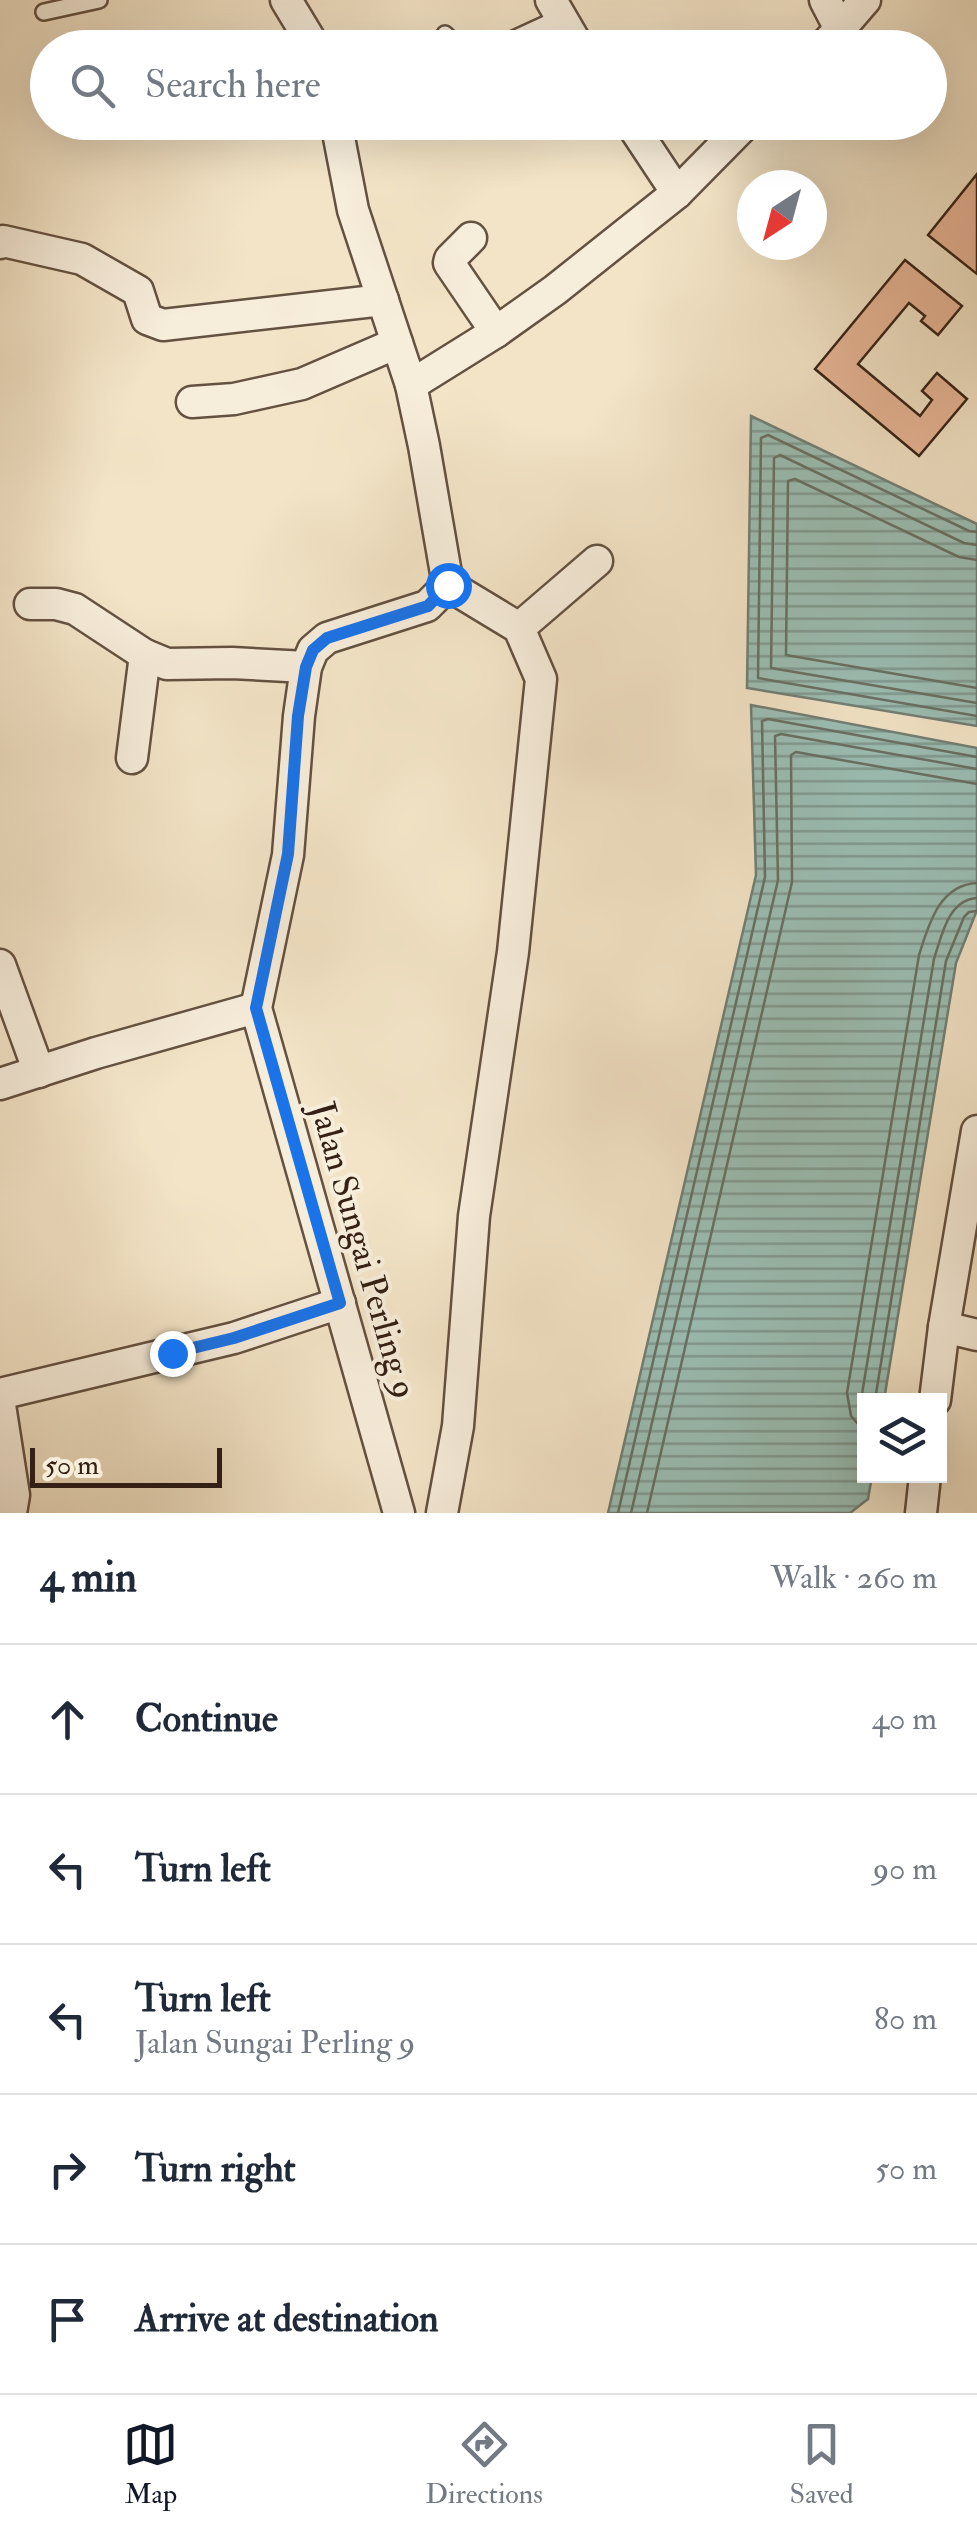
<!DOCTYPE html>
<html lang="en">
<head>
<meta charset="utf-8">
<style>
	:root { --surface:#fff; --page:#f2f2f3; --text:#1f2937; --muted:#747a83; --line:#e0e1e3; --accent:#111827 }
	body { margin:0; font-family:"IM FELL Double Pica",serif; background:var(--page); color:var(--text) }
	.controls { position:absolute; right:30px; bottom:30px; display:grid; overflow:hidden; border-radius:0px; box-shadow:0 10px 40px #0002 }
	.controls button { width:90px; height:90px; display:grid; place-items:center; padding:0; border:0; border-bottom:2px solid var(--line); background:var(--surface); color:var(--text); font:50px sans-serif }
	.compass { position:absolute; left:737px; top:170px; width:90px; height:90px; border-radius:50%; background:var(--surface); box-shadow:0 10px 40px #0002; rotate:216deg }
	.scale { position:absolute; left:30px; bottom:25px; width:192px; box-sizing:border-box; padding-left:10px; border:5px solid #342014; border-top:0; font-size:28px; line-height:35px; white-space:nowrap; color:#342014; -webkit-text-stroke:8px #f7eddb; paint-order:stroke }
	.stop { position:absolute; width:30px; height:30px; margin:-22px; border:8px solid #1a73e8; border-radius:50%; background:#fff }
	.stop.end { background:#1a73e8; border-color:#fff; box-shadow:0 2px 10px #0008 }
	.list { margin:0; padding:0; list-style:none }
	h2 { display:flex; justify-content:space-between; align-items:center; height:130px; margin:0; padding:0 40px; font-size:42px }
	h2 small { font-size:32px; font-weight:400; color:var(--muted) }
	.list li { display:grid; grid-template-columns:65px 1fr auto; gap:30px; align-items:center; box-sizing:border-box; height:150px; padding:0 40px; border-top:2px solid var(--line) }
	.list b { display:block; font-size:38px; white-space:nowrap }
	.list p { margin:0; font-size:32px; white-space:nowrap; color:var(--muted) }
	.list em { font-size:32px; font-style:normal; color:var(--muted) }
	.icon { flex:none; width:55px; height:55px; fill:none; stroke:currentColor; stroke-width:2; stroke-linecap:round; stroke-linejoin:round }
	.map { position:relative; flex:none; width:977px; height:1513px; overflow:hidden }
	.search { position:absolute; background:var(--surface); box-shadow:0 10px 40px #0002; left:30px; right:30px; top:30px; height:110px; display:flex; align-items:center; gap:25px; box-sizing:border-box; padding:0 35px; border-radius:55px; color:var(--muted); font-size:38px }
	.sheet { height:880px; background:var(--surface) }
	nav { display:flex; justify-content:space-around; align-items:center; box-sizing:border-box; height:140px; border-top:2px solid var(--line); background:var(--surface); font-size:28px; color:var(--muted) }
	nav a { display:grid; justify-items:center; gap:5px }
	nav .on { color:var(--accent) }
	.map>svg:first-child { display:block }
	.water { fill:url(#water-rules); stroke:#727f75; stroke-width:2.5 }
	.lines { fill:none; stroke-linecap:round; stroke-linejoin:round }
	.shore { stroke:#687064; stroke-width:2.5 }
	.building { fill:#e8b596; stroke:#342014; stroke-width:2.5 }
	.service-casing { stroke:#645141; stroke-width:20 }
	.minor-casing { stroke:#645141; stroke-width:35 }
	.service { stroke:#f7eddb; stroke-width:15 }
	.minor { stroke:#f7eddb; stroke-width:30 }
	.route { stroke:#1a73e8; stroke-width:12 }
	.labels { text-anchor:middle; stroke-width:8; stroke-linejoin:round; paint-order:stroke }
	.street-label { font-size:35px; fill:#342014; stroke:#f7eddb }
</style>
</head>
<body>
<div class="map">
<svg width="977" height="1513" viewBox="0 0 977 1513">
	<defs>
		<pattern id="water-rules" width="6" height="5" patternUnits="userSpaceOnUse" patternTransform="scale(2.5)"><rect width="6" height="5" fill="#9bbfb5"/><path d="M0 2.5h6" fill="none" stroke="#7f9b92"/></pattern>
	</defs>
	<rect width="100%" height="100%" fill="#f3e4c7"/>
	<filter id="stains"><feTurbulence type="fractalNoise" baseFrequency=".002" numOctaves="4"/><feColorMatrix values="0 0 0 0 .2 0 0 0 0 .09 0 0 0 0 .02 0 0 0 .5 -.17"/></filter>
	<radialGradient id="worn" r=".72"><stop offset=".6" stop-color="#630" stop-opacity="0"/><stop offset="1" stop-color="#630" stop-opacity=".3"/></radialGradient>
	<g class="water">
		<polygon points="751,416 977,524 977,726 747,688"/>
		<polygon points="751,705 977,748 977,910 956,963 884,1400 864,1400 864,1476 872,1476 868,1499 850,1513 608,1513 756,875"/>
	</g>
	<g class="lines">
		<g class="shore">
			<polyline points="977,532 969,531 768,435 761,438 758,678 977,716"/>
			<polyline points="977,545 964,543 780,455 774,458 771,668 977,703"/>
			<polyline points="977,560 959,557 795,479 788,481 786,655 977,688"/>
			<polyline points="875,1400 946,961 964,917 969,912 977,911"/>
			<path d="M864 1409 862 1394 934 959C942 935 948 900 977 898"/>
			<path d="M864 1431 851 1416 847 1393 919 955C929 924 939 885 977 883"/>
			<polyline points="618,1513 765,877 762,721 768,719 977,757"/>
			<polyline points="631,1513 778,880 775,736 781,734 977,769"/>
			<polyline points="647,1513 792,882 791,755 796,752 977,784"/>
		</g>
	</g>
	<g class="building">
		<polygon points="977,174 977,274 928,235"/>
		<polygon points="905,260 962,306 938,335 921,321 925,316 909,303 858,364 920,416 932,400 922,391 937,373 967,399 919,456 815,369"/>
	</g>
	<g class="lines">
		<defs>
			<g id="service">
				<polyline points="44,12 99,0"/>
				<polyline points="445,34 457,46 461,48"/>
				<polyline points="494,48 561,17"/>
			</g>
			<g id="minor">
				<polyline points="286,0 315,48"/>
				<polyline points="551,0 579,48"/>
				<polyline points="840,29 865,0"/>
				<polyline points="822,48 840,29 825,0"/>
				<polyline points="336,122 353,210 411,385"/>
				<polyline points="630,122 677,193"/>
				<polyline points="471,238 450,259 449,263 496,332"/>
				<polyline points="0,243 3,241 82,259 138,291 147,319 163,325 383,300"/>
				<polyline points="192,402 234,399 302,384 397,343"/>
				<polyline points="30,604 56,604 75,609 145,655 167,664 232,663 306,667"/>
				<polyline points="519,628 597,561"/>
				<polyline points="132,758 145,655"/>
				<polyline points="0,965 39,1072"/>
				<polyline points="0,1084 96,1053 256,1008"/>
				<polyline points="944,1327 977,1335"/>
				<polyline points="0,1394 234,1338 340,1303"/>
				<polyline points="935,1400 944,1327 977,1131"/>
				<polyline points="0,1405 14,1495 11,1513"/>
				<polyline points="399,1513 256,1008 288,855 299,716 306,667 313,650 327,638 427,606 448,585 424,446 411,385 496,332 555,290 677,193 747,122"/>
				<polyline points="442,1513 458,1426 474,1216 513,952 541,679 519,628 448,585"/>
				<polyline points="921,1513 925,1476"/>
			</g>
		</defs>
		<use href="#service" class="service-casing"/>
		<use href="#minor" class="minor-casing"/>
		<use href="#service" class="service"/>
		<use href="#minor" class="minor"/>
	</g>
	<g class="lines">
		<polyline class="route" points="172,1353 234,1338 340,1303 256,1008 288,854 298,716 306,667 313,650 327,638 428,606 448,585"/>
	</g>
	<g class="labels">
		<g class="street-label">
			<text transform="translate(364 1250) rotate(74)" y="12">Jalan Sungai Perling 9</text>
		</g>
	</g>
	<rect width="100%" height="100%" filter="url(#stains)"/>
	<rect width="100%" height="100%" fill="url(#worn)"/>
</svg>
<div class="controls">
<button><svg class="icon" aria-label="layers" viewBox="0 0 24 24"><path d="M12 4l9 5-9 5-9-5zM3 14l9 5 9-5"/></svg></button>
</div>
<svg class="compass" viewBox="-18 -18 36 36"><path d="M0-13l5 13h-10z" fill="#e53935"/><path d="M0 13l5-13h-10z" fill="#747a83"/></svg>
<div class="scale">50 m</div>
<div class="stop" style="left:448px;top:585px"></div>
<div class="stop end" style="left:172px;top:1353px"></div>
<div class="search"><svg class="icon" aria-label="search" viewBox="0 0 24 24"><circle cx="10" cy="10" r="6"/><path d="M15 15l6 6"/></svg>Search here</div>
</div>
<section class="sheet">
<h2>4 min<small>Walk · 260 m</small></h2>
<ul class="list">
<li><svg class="icon" aria-label="ahead" viewBox="0 0 24 24"><path d="M12 20V5M6 11l6-6 6 6"/></svg><div><b>Continue</b></div><em>40 m</em></li>
<li><svg class="icon" aria-label="left" viewBox="0 0 24 24"><path d="M17 20v-9H6M10 6l-5 5 5 5"/></svg><div><b>Turn left</b></div><em>90 m</em></li>
<li><svg class="icon" aria-label="left" viewBox="0 0 24 24"><path d="M17 20v-9H6M10 6l-5 5 5 5"/></svg><div><b>Turn left</b><p>Jalan Sungai Perling 9</p></div><em>80 m</em></li>
<li><svg class="icon" aria-label="right" viewBox="0 0 24 24"><path d="M7 20v-9h11M14 6l5 5-5 5"/></svg><div><b>Turn right</b></div><em>50 m</em></li>
<li><svg class="icon" aria-label="arrive" viewBox="0 0 24 24"><path d="M6 21V4h12l-3 4 3 4H6"/></svg><div><b>Arrive at destination</b></div></li>
</ul>
</section>
<nav>
<a class="on"><svg class="icon" aria-label="map" viewBox="0 0 24 24"><path d="M3 6l6-2 6 2 6-2v14l-6 2-6-2-6 2zM9 4v14M15 6v14"/></svg>Map</a>
<a><svg class="icon" aria-label="directions" viewBox="0 0 24 24"><path d="M12 3l9 9-9 9-9-9zM9 14v-3h6M13 9l2 2-2 2"/></svg>Directions</a>
<a><svg class="icon" aria-label="saved" viewBox="0 0 24 24"><path d="M7 4h10v16l-5-4-5 4z"/></svg>Saved</a>
</nav>
</body>
</html>
